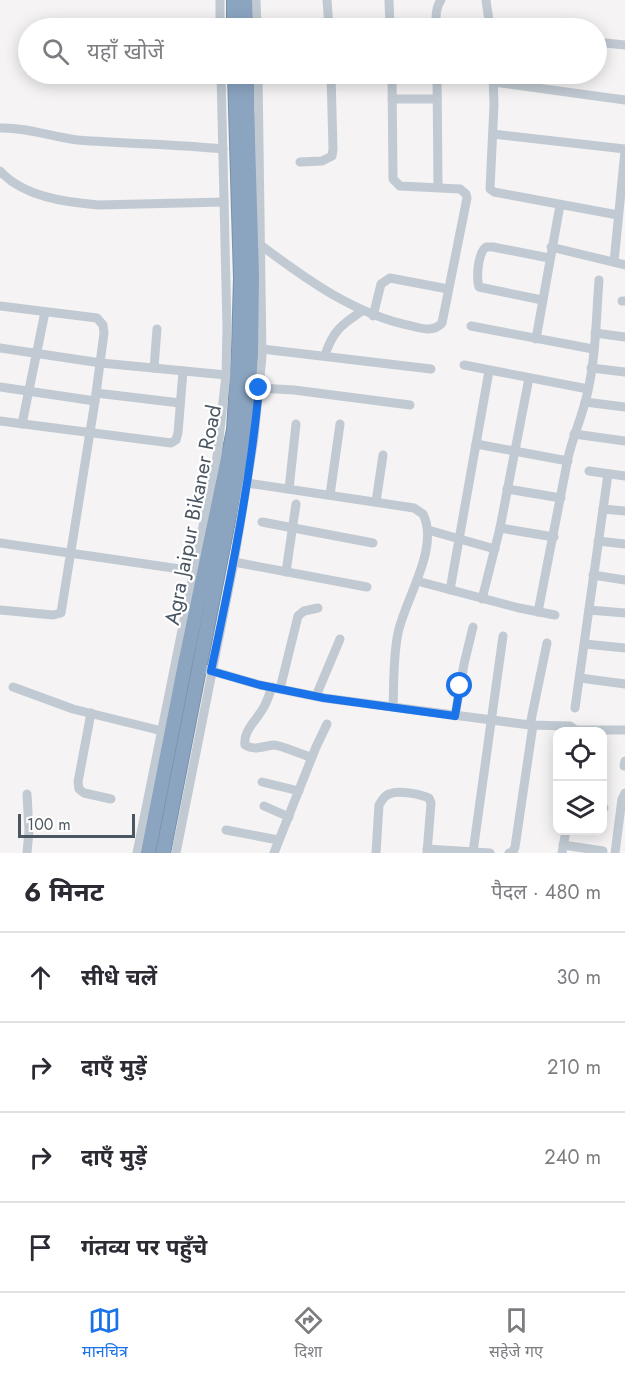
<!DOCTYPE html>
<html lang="hi">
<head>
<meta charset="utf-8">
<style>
	:root { --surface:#fff; --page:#f2f2f3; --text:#2b2b33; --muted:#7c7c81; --line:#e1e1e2; --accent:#1a73e8 }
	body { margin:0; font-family:Jost,"Noto Sans Devanagari",sans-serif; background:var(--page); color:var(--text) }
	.controls { position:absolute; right:18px; bottom:18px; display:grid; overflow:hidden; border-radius:12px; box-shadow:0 3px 15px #0003 }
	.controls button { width:54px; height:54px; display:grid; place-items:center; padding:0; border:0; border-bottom:2px solid var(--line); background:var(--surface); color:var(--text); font:30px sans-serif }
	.scale { position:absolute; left:18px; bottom:15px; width:117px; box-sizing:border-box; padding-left:6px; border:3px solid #4a5661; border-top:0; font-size:16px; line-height:21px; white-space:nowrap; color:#4a5661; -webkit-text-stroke:4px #fff; paint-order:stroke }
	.stop { position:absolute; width:18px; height:18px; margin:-14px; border:4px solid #1a73e8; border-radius:50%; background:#fff }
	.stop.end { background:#1a73e8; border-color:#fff; box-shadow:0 2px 6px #0008 }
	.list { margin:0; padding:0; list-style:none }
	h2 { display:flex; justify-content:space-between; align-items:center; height:78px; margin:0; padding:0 24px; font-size:26px }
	h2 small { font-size:20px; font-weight:400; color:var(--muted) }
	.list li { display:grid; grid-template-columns:39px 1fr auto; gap:18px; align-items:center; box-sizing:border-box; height:90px; padding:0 24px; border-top:2px solid var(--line) }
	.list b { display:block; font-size:22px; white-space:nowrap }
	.list em { font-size:20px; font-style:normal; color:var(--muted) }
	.icon { flex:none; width:33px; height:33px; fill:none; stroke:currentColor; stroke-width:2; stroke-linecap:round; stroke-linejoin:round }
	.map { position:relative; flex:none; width:625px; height:853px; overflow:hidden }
	.search { position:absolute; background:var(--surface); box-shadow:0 3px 15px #0003; left:18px; right:18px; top:18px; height:66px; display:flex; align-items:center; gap:15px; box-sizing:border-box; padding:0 21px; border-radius:33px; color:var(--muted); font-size:22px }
	.sheet { height:438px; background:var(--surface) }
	nav { display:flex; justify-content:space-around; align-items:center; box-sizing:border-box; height:84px; border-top:2px solid var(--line); background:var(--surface); font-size:16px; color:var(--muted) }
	nav a { display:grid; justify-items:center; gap:3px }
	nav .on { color:var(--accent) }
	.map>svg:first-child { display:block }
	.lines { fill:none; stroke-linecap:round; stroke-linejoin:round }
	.highway-casing { stroke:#7690ad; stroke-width:16 }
	.minor { stroke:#c1cad2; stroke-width:9 }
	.highway { stroke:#8ba5c1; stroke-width:14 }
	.route { stroke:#1a73e8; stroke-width:8 }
	.labels { text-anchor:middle; stroke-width:4.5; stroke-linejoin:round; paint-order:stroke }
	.street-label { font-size:21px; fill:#4a5661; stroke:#fff }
</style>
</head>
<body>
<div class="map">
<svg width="625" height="853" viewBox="0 0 625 853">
	<rect width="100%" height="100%" fill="#f5f3f3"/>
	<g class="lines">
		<defs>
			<g id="highway">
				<polyline points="234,0 234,28"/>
				<polyline points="245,0 246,28"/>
				<polyline points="148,853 185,664 234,430 239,350 241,278 235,74"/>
				<polyline points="163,853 238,470 248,397 251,352 252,275 246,74"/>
			</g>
		</defs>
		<use href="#highway" class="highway-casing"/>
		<g class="minor">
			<polyline points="220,0 220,28"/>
			<polyline points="256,0 257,28"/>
			<polyline points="327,0 329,28"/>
			<polyline points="486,0 490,28"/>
			<polyline points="389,1 390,28"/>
			<polyline points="390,27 436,27"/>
			<path d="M436 28C436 19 435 8 441 0"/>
			<polyline points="596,42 625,45"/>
			<polyline points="437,74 438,187"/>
			<polyline points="493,74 494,105 490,189 494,192 618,215"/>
			<polyline points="494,82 625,100"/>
			<polyline points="392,99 437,99"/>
			<path d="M0 128C26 127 52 137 78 140 127 144 175 144 223 149"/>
			<polyline points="493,134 625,149"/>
			<polyline points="300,162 322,161 332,156 333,149 331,74"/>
			<path d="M0 171C24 197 65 202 98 205L224 202"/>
			<path d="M262 246C307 280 356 315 412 326 423 329 434 332 442 323L467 198 466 194 460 189 400 186 393 179 392 74"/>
			<polyline points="551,247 625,265"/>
			<polyline points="614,262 625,151"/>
			<path d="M542 300 479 287C476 277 478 253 486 247H493L549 258"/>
			<polyline points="622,301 625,301"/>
			<polyline points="0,306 97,318 103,325 104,333 95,401 61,613 53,615 0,610"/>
			<polyline points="373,316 381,284 390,278 448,289"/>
			<polyline points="471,326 593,349"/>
			<polyline points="595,333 625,337"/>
			<polyline points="536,339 560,205"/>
			<polyline points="0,348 101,363 226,375"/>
			<polyline points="262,349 431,369"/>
			<path d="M325 355C333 331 341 325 362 311"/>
			<polyline points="464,365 588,389"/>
			<polyline points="154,368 157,329"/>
			<polyline points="591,368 625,372"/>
			<polyline points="0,387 95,401"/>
			<polyline points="259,388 294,390 410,405"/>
			<polyline points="96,393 180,403"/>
			<polyline points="585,402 625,407"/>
			<polyline points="0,421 171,443 176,440 178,433 183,371"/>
			<polyline points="22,424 45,312"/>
			<polyline points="574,434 625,441"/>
			<polyline points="476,444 568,461"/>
			<polyline points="589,471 625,476"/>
			<path d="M247 483 414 508 423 514C440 548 405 599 398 633 393 657 394 683 393 707"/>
			<polyline points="289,489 296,424"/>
			<polyline points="507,489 561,498"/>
			<polyline points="330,495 340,424"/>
			<polyline points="376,502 383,455"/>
			<polyline points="603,509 625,511"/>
			<polyline points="262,522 373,543"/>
			<polyline points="500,528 554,537"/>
			<polyline points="428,530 495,549"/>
			<polyline points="598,541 625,544"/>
			<polyline points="0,543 194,571"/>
			<polyline points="234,562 367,587"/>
			<polyline points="286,572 296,504"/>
			<polyline points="593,575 625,580"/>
			<polyline points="417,581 519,608 555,615"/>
			<polyline points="450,590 489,371"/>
			<polyline points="482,599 500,528 529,378"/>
			<polyline points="589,610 625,613"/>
			<path d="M538 612 568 458C573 436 582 417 587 395 596 358 596 318 599 280"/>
			<polyline points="585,644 625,648"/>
			<polyline points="205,669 260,685 324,698 530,725 570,726 579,732"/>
			<polyline points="580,678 625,684"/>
			<polyline points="13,687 73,709 162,731"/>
			<path d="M272 687C269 695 267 703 262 710 255 722 243 731 245 745 255 751 263 746 274 745 281 745 302 755 311 757"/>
			<polyline points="280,689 298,616 304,611 318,608"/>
			<polyline points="316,696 340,639"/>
			<polyline points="575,708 608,474"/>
			<polyline points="91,713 78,782 79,789 84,793 111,799"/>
			<polyline points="455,716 464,664 473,627"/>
			<polyline points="530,725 547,643"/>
			<polyline points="579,730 625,730"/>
			<polyline points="624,766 625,761"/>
			<polyline points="262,782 299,791"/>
			<polyline points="264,806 289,817"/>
			<polyline points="602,808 604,808"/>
			<polyline points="226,830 278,840"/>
			<polyline points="563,845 603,851"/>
			<polyline points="427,849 490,853"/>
			<polyline points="473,852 503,636"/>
			<polyline points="27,853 29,831 27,794"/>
			<polyline points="137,853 217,457 226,375 227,328 221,74"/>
			<polyline points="176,853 234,562 254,438 262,356 258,74"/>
			<polyline points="274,853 316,747 327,724"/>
			<path d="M376 853 379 805C382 800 384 796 389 794 399 790 420 794 429 798L431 803 427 853"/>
			<polyline points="509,853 513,852 515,847 533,725"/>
			<polyline points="562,853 566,830"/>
			<polyline points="615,853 622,799 625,793"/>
		</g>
		<use href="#highway" class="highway"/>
	</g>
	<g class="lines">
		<path class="route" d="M259 388C250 484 231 577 211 671L260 685 324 698 455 716 460 686"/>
	</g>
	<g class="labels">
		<g class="street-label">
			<text transform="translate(193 515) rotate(-79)" y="7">Agra Jaipur Bikaner Road</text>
		</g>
	</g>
</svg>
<div class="controls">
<button><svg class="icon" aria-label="locate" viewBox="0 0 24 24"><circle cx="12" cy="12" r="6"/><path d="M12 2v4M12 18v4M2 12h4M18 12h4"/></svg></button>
<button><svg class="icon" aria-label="layers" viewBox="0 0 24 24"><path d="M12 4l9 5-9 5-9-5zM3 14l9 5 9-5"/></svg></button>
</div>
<div class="scale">100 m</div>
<div class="stop" style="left:460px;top:686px"></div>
<div class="stop end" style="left:259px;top:388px"></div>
<div class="search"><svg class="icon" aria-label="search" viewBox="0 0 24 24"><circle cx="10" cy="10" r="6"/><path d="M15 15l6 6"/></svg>यहाँ खोजें</div>
</div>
<section class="sheet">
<h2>6 मिनट<small>पैदल · 480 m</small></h2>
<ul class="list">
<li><svg class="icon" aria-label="ahead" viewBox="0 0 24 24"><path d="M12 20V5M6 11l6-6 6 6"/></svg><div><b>सीधे चलें</b></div><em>30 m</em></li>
<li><svg class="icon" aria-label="right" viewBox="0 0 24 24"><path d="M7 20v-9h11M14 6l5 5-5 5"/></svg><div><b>दाएँ मुड़ें</b></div><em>210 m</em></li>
<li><svg class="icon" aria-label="right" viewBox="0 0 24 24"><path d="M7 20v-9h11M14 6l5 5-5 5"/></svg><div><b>दाएँ मुड़ें</b></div><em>240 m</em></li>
<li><svg class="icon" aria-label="arrive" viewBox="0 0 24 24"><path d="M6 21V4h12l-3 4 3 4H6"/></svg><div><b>गंतव्य पर पहुँचे</b></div></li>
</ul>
</section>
<nav>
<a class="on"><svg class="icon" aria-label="map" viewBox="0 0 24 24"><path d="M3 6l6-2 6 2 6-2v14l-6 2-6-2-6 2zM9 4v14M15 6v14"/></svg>मानचित्र</a>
<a><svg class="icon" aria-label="directions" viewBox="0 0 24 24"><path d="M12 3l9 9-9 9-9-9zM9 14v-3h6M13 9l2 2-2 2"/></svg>दिशा</a>
<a><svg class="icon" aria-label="saved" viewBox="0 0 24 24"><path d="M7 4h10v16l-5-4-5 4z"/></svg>सहेजे गए</a>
</nav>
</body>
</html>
